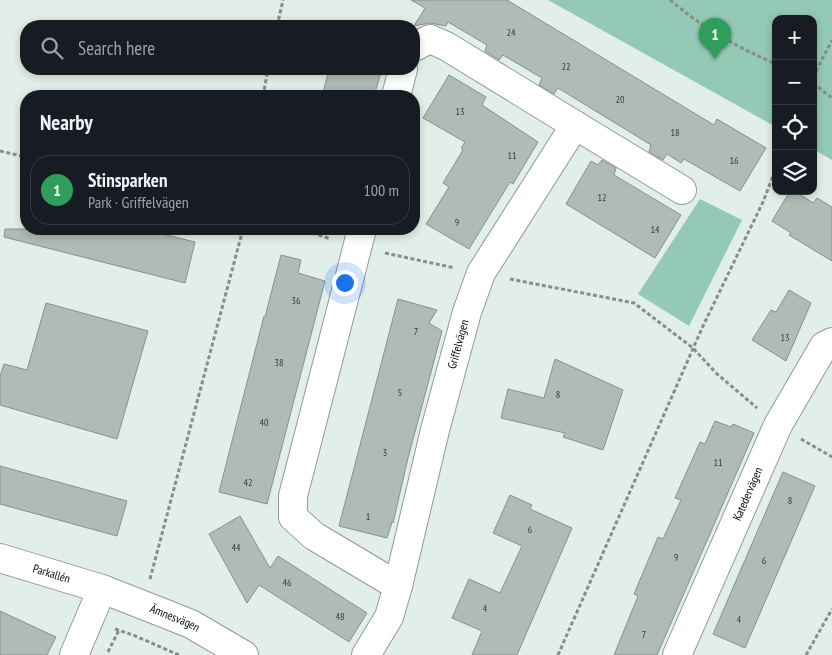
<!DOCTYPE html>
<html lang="en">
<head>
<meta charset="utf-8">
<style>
	:root { --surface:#171b24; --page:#20242c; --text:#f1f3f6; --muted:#9ea1a6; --line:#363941; --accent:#db2777 }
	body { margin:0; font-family:"PT Sans Narrow",sans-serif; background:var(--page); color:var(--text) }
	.controls { position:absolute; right:15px; top:15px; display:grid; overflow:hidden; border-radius:10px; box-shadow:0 2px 8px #0003 }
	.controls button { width:45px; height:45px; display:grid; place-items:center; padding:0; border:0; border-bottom:1px solid var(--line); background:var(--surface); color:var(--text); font:25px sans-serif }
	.you { position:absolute; left:344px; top:282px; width:18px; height:18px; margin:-12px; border:4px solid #fff; border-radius:50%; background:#1a73e8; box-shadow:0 0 0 8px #1a73e833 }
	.badge { display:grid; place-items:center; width:32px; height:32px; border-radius:50%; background:var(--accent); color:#fff; font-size:16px; font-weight:700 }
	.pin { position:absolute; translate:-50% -41px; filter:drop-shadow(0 1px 2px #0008) }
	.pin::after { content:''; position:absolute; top:26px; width:18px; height:15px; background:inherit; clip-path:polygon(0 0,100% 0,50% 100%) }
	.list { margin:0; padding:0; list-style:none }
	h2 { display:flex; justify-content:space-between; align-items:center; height:65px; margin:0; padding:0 20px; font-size:21px }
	h2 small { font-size:16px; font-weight:400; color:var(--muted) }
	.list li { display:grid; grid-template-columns:32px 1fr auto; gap:15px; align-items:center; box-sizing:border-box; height:70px; margin:0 10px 10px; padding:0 10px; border:1px solid var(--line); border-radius:20px }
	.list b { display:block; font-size:19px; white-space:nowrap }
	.list p { margin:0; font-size:16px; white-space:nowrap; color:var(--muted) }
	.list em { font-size:16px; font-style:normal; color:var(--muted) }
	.icon { flex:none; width:28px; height:28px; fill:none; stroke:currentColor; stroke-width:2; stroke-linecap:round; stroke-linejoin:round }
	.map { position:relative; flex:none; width:832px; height:655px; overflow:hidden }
	.search { position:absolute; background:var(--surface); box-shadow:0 2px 8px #0003; left:20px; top:20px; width:400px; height:55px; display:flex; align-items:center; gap:12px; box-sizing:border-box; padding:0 18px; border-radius:20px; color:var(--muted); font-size:19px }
	.panel { position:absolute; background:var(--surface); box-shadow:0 2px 8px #0003; left:20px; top:90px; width:400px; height:145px; border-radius:20px }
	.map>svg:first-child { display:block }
	.green { fill:#93c9b5 }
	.building { fill:#b0bbb7; stroke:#87918d }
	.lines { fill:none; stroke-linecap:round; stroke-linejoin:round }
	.minor-casing { stroke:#909b96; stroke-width:30 }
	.path { stroke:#858e8a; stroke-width:3; stroke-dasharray:4 2.5; stroke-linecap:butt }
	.minor { stroke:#fff; stroke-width:28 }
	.labels { text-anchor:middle; stroke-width:5; stroke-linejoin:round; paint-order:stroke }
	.number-label { font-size:10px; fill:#333837 }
	.street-label { font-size:12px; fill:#090d0c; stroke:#fff }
</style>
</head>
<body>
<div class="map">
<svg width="832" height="655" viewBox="0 0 832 655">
	<rect width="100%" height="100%" fill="#e2eee9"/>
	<g class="green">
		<polygon points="548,0 832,0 832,160 813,149 813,19 776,19 776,127"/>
		<polygon points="700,199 742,220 689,326 638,294"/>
	</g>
	<g class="building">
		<polygon points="411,0 507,0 714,125 717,119 766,148 740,191 684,159 681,163 667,154 663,160 649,152 651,145 558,88 554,94 539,85 542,78 503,55 499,60 485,51 487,45 448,22 446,26 430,23 414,26 425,8"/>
		<polygon points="329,69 382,69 374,96 338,96 323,93"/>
		<polygon points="449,75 486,97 482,105 538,142 513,184 510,182 469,249 426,224 449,187 443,183 463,150 461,148 465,142 423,118"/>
		<polygon points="602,160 616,168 614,175 681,215 655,258 566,204 591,161 598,165"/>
		<polygon points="790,191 795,191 813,203 817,198 832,207 832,261 789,235 791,233 772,221"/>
		<polygon points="5,229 142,229 195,242 185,283 4,237"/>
		<polygon points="281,255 301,260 298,273 325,281 267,504 219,492 264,316 265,317"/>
		<polygon points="789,290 811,303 786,361 752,340 771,310 776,312"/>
		<polygon points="398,299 437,310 429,323 442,331 408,458 393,523 392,522 387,538 339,526"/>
		<polygon points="46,303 148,331 117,439 0,405 0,376 4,364 27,370"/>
		<polygon points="555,359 623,390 603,450 563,437 565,433 501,418 508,389 544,398"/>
		<polygon points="715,421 731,427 733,424 754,433 657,655 614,655 638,596 634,594 658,537 663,539 681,500 675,498 700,442 705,444"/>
		<polygon points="0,466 127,501 117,536 0,504"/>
		<polygon points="783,472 815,486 745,648 713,634"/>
		<polygon points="510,495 532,505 530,509 572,528 517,655 472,655 482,631 452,618 469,579 500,593 522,546 493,533"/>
		<polygon points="240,516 270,568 278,556 367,613 349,642 259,585 247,603 209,534"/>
		<polygon points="0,611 56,637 47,655 0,655"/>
	</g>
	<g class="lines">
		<defs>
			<g id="minor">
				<polyline points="396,96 403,69"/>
				<polyline points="575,125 682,190"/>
				<polyline points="362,229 293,496 293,517 314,536 398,586"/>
				<path id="s1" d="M0 558 102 589 143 605 191 624 244 655"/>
				<polyline points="74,655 102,589"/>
				<path id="s2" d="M366 655 389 617 398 586 435 430 467 312 481 273 575 125 446 46 430 39 414 47"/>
				<path id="s3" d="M677 655 778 425 824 346 832 342"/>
			</g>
		</defs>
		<use href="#minor" class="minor-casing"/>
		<g class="path">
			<path d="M670 0C702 27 738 48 776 64"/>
			<polyline points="277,26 283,0"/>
			<polyline points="813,77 832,40"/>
			<polyline points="813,83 832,98"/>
			<polyline points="263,96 268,69"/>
			<polyline points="0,151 26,157"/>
			<polyline points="300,229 331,239"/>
			<polyline points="385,253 455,268"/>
			<polyline points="510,279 634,303 693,348 716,373 757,408"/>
			<polyline points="801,439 832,457"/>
			<polyline points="150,579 243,229"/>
			<polyline points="115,629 133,635 179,655"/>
			<polyline points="108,652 119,630"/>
			<polyline points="558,655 703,326 763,202 776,168"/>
			<polyline points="806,655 832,609"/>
		</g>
		<use href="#minor" class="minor"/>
	</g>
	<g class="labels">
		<g class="number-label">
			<text x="511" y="36">24</text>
			<text x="566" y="70">22</text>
			<text x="620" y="103">20</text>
			<text x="460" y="115">13</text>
			<text x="675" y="136">18</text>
			<text x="512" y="159">11</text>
			<text x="734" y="164">16</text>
			<text x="602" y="201">12</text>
			<text x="457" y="226">9</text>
			<text x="655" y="233">14</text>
			<text x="296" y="304">36</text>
			<text x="416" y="335">7</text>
			<text x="785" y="341">13</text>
			<text x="279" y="366">38</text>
			<text x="400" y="396">5</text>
			<text x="558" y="398">8</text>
			<text x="264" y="426">40</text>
			<text x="385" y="456">3</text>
			<text x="718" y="466">11</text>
			<text x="248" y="486">42</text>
			<text x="790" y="504">8</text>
			<text x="368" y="520">1</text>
			<text x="530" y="533">6</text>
			<text x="236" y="551">44</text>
			<text x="676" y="561">9</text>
			<text x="764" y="564">6</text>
			<text x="287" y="586">46</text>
			<text x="485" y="612">4</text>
			<text x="340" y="620">48</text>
			<text x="739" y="623">4</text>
			<text x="644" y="638">7</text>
		</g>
		<g class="street-label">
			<text dy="4" stroke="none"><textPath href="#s2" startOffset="326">Griffelvägen</textPath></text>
			<text dy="4" stroke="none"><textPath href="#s3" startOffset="176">Katedervägen</textPath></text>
			<text dy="4" stroke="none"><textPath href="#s1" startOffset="54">Parkallén</textPath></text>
			<text dy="4" stroke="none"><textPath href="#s1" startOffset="185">Ämnesvägen</textPath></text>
		</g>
	</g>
</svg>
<div class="controls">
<button>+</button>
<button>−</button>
<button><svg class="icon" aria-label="locate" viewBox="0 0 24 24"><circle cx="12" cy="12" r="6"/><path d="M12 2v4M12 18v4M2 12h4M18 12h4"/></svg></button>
<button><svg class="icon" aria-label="layers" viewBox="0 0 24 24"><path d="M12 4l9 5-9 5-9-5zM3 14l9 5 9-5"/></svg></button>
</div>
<div class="you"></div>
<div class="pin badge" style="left:715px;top:59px;background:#2e9e5b">1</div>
<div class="search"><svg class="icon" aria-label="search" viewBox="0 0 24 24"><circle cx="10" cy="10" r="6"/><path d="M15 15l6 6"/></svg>Search here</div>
<section class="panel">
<h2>Nearby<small></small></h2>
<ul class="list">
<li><span class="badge" style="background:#2e9e5b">1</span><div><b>Stinsparken</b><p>Park · Griffelvägen</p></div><em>100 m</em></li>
</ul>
</section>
</div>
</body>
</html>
